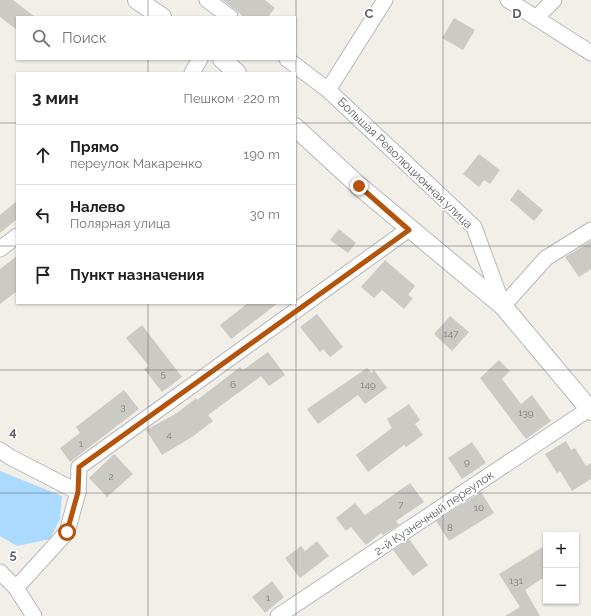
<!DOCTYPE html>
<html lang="ru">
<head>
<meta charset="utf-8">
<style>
	:root { --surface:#fff; --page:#f2f2f2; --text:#202124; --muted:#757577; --line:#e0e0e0 }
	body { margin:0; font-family:Raleway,sans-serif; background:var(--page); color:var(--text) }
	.controls { position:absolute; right:12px; bottom:12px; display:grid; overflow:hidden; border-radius:0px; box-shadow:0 1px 3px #0004 }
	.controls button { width:36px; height:36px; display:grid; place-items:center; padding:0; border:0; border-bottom:1px solid var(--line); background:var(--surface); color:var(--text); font:20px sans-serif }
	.stop { position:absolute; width:12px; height:12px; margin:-9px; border:3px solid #b45309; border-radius:50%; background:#fff }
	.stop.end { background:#b45309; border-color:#fff; box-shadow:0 1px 4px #0008 }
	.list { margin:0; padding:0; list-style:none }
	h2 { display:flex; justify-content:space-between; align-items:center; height:52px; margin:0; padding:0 16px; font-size:17px }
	h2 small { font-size:13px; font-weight:400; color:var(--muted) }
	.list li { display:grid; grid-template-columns:26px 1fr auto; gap:12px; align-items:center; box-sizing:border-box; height:60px; padding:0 16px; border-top:1px solid var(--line) }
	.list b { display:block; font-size:15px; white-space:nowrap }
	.list p { margin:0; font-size:13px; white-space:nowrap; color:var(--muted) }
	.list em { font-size:13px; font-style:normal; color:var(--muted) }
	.icon { flex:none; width:22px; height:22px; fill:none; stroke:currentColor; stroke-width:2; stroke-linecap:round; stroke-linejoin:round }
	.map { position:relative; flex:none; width:591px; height:616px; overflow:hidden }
	.search { position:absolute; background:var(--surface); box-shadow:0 1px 3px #0004; left:16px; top:16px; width:280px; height:44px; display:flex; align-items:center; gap:10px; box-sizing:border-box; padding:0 14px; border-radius:0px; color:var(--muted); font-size:15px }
	.panel { position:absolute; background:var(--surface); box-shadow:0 1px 3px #0004; left:16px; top:72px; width:280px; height:232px; border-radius:0px }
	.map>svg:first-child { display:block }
	.water { fill:#aadaff }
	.building { fill:#cccac5 }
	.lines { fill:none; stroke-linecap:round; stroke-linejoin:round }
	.minor-casing { stroke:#b5b8bc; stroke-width:17 }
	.tertiary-casing { stroke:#b5b8bc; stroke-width:20 }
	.minor { stroke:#fff; stroke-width:15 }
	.tertiary { stroke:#fff; stroke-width:18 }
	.route { stroke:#b45309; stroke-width:5 }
	.grid { fill:none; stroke:#5f6368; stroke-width:1; stroke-opacity:0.55 }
	.labels { text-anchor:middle; stroke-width:3.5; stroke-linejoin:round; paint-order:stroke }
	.number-label { font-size:10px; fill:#7a7d7f }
	.street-label { font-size:12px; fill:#5f6368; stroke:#fff }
	.grid-label { font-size:13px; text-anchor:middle; font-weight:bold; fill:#5f6368; stroke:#fff; stroke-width:3.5; stroke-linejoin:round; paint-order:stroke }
</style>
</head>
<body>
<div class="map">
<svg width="591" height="616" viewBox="0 0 591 616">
	<rect width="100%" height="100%" fill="#f1efe8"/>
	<polygon class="water" points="0,471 62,496 60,519 50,539 17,546 0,536"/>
	<g class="building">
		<polygon points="0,0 13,0 35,17 17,17 17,30 0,17"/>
		<polygon points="223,0 265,0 275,8 268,17 244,17"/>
		<polygon points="454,18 475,30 463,50 442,38"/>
		<polygon points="479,154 500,170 490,184 484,180 479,187 463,174"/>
		<polygon points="518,189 543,210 534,221 510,200"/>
		<polygon points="17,201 17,219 0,233 0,215"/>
		<polygon points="339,229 356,243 348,253 330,240"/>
		<polygon points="591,241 591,269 579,277 565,257"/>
		<polygon points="17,256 17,291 0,304 0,269"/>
		<polygon points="385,260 415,286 408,295 413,298 404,309 382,290 374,298 361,287"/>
		<polygon points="248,303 278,303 231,339 220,325"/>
		<polygon points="317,314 343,347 330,357 323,349 320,352 300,327"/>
		<polygon points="450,316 469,332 452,351 434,334"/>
		<polygon points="142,325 182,377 162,392 144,369 149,366 126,338"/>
		<polygon points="268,352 285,375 269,386 261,376 208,415 213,421 192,437 162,455 146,430 177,413 196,398 197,400 240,367 243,370"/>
		<polygon points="499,360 510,371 502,379 521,404 532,395 551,421 526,439 480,378"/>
		<polygon points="367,368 371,373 374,370 387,388 365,404 358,395 318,424 307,409"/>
		<polygon points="124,390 139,409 70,462 60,448 80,433 76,427"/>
		<polygon points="409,404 420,420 415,424 423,435 406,447 404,445 368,472 356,455 392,428 387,419"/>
		<polygon points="566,441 571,450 575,448 586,466 591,463 591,479 572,491 560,471 557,473 545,454"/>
		<polygon points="472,442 486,463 462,479 448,458"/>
		<polygon points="114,454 133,474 107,497 89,478"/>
		<polygon points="410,483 424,502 396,521 399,525 383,535 381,533 366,545 351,527 346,531 336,518 355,503 365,515"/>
		<polygon points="481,492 494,513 449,541 436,521"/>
		<polygon points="409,539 428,565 413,576 393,550"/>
		<polygon points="317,541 329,556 300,578 285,558 301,546 305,551"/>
		<polygon points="546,545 546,576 525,590 540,616 505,616 520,607 499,574"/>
		<polygon points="272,581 284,597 265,613 252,597"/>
	</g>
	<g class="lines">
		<defs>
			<g id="minor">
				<polyline points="207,0 230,17"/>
				<polyline points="508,0 591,53"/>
				<polyline points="536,18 554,0"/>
				<polyline points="287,59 328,90 474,227 503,306 546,258 591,230"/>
				<polyline points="192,73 200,59"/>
				<polyline points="328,90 385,0"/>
				<polyline points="0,249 17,236"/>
				<polyline points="0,450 10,457 78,492"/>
				<polyline points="0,572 16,588 34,616"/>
				<polyline points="16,588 67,532 78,492 79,467 409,229"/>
				<polyline points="278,616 589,409"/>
			</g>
			<g id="tertiary">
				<polyline points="137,0 162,17"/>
				<polyline points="222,59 237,73"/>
				<polyline points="295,127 359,186 503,306 591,411"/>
			</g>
		</defs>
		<use href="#minor" class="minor-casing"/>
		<use href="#tertiary" class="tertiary-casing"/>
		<use href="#minor" class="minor"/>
		<use href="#tertiary" class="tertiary"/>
	</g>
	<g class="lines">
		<polyline class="route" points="67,532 78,492 79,467 409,230 359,186"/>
	</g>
	<path class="grid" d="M148 0V17M296 0V616M443 0V616M148 59V73M0 123H17M295 123H591M0 246H17M295 246H591M148 303V616M0 370H591M0 493H591"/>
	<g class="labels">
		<g class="number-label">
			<text x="451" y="337">147</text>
			<text x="163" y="377">5</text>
			<text x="233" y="388">6</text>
			<text x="368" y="388">149</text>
			<text x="123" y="410">3</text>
			<text x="526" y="416">139</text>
			<text x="169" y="438">4</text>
			<text x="81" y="447">1</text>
			<text x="467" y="465">9</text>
			<text x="111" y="480">2</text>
			<text x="401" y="508">7</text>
			<text x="479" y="511">10</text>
			<text x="450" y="531">8</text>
			<text x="516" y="584">131</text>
			<text x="268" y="601">1</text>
		</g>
		<g class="street-label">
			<text transform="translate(405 163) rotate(44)" y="4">Большая Революционная улица</text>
			<text transform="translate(434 513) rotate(-34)" y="4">2-й Кузнечный переулок</text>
		</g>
	</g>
	<g class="grid-label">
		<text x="369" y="18">C</text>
		<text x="517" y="18">D</text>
		<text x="13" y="436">4</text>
		<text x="13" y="559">5</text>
	</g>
</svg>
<div class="controls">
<button>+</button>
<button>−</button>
</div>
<div class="stop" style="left:67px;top:532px"></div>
<div class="stop end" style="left:359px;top:186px"></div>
<div class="search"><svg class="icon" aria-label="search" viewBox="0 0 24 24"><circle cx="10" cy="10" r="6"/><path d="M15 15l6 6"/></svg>Поиск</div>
<section class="panel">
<h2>3 мин<small>Пешком · 220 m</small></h2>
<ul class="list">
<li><svg class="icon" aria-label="ahead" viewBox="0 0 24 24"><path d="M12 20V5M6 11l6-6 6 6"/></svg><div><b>Прямо</b><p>переулок Макаренко</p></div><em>190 m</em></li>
<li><svg class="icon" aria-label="left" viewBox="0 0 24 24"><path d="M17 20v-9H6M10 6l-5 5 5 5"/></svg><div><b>Налево</b><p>Полярная улица</p></div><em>30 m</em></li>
<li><svg class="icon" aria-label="arrive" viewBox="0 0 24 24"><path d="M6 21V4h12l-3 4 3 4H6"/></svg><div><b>Пункт назначения</b></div></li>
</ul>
</section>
</div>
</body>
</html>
